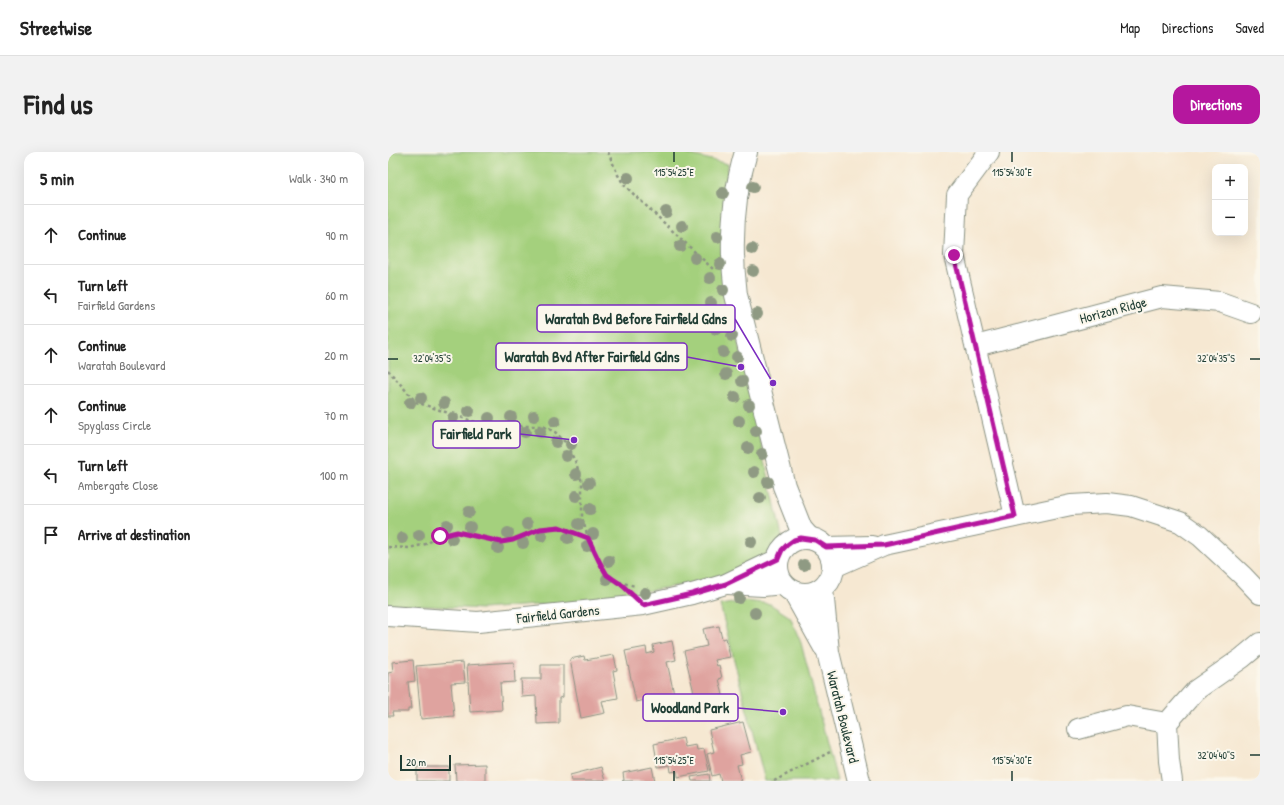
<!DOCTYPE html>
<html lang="en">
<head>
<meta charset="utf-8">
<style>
	:root { --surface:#fff; --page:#f2f2f2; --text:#222; --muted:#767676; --line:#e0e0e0; --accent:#b5179e }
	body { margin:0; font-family:"Patrick Hand",sans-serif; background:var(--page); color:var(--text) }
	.controls { position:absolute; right:12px; top:12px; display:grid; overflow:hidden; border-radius:8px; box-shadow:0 4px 16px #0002 }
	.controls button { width:36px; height:36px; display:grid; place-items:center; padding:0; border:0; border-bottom:1px solid var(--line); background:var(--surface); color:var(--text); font:20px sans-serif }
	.scale { position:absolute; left:12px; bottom:10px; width:51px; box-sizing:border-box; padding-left:4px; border:2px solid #1f3d34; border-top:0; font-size:11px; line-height:14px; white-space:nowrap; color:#1f3d34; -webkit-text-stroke:3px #fbf7ec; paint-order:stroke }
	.stop { position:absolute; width:12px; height:12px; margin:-9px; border:3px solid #b5179e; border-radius:50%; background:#fff }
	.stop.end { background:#b5179e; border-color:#fff; box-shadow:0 1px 4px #0008 }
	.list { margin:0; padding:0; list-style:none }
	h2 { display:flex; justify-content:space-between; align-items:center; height:52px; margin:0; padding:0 16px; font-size:17px }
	h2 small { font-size:13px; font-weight:400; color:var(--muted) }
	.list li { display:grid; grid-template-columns:26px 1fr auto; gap:12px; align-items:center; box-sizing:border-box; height:60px; padding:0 16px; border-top:1px solid var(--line) }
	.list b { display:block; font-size:15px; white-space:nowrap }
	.list p { margin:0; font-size:13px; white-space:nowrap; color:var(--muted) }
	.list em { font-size:13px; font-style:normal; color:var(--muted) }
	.icon { flex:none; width:22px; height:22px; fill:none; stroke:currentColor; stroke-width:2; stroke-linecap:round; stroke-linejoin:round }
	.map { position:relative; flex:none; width:872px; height:629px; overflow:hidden; border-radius:12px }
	header { display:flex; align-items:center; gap:24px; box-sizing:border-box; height:56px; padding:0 20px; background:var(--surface); border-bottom:1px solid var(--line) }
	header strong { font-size:19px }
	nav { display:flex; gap:22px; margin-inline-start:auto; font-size:14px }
	.intro { display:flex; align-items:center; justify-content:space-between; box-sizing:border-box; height:96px; padding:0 24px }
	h1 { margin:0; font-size:28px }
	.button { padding:10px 18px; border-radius:12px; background:var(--accent); color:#fff; font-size:14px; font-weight:700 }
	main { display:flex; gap:24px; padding:0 24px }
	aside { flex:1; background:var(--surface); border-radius:12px; box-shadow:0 4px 16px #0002 }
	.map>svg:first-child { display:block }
	.green { fill:#a4d07d; stroke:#628658 }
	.building { fill:#dfa39f }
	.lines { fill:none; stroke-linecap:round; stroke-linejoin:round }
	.minor-casing { stroke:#8a9283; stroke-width:22 }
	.tertiary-casing { stroke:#8a9283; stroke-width:24 }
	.path { stroke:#8a9283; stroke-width:2.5; stroke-dasharray:3 3; stroke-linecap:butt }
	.minor { stroke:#fff; stroke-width:20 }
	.tertiary { stroke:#fff; stroke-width:22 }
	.tree { fill:#8f9a83 }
	.route { stroke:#b5179e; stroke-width:5 }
	.ticks { fill:none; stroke:#1f3d34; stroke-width:1.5 }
	.labels { text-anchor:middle; stroke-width:4; stroke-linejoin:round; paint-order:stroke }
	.street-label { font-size:14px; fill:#1f3d34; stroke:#fbf7ec }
	.ticks-label { font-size:10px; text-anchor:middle; fill:#1f3d34; stroke:#fbf7ec; stroke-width:4; stroke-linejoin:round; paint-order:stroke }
	.leader { fill:none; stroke:#7b2cbf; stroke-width:1.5 }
	.callout-dot { fill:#7b2cbf; stroke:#fbf7ec; stroke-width:1.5 }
	.callout { fill:#fbf7ec; stroke:#7b2cbf; stroke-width:1.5 }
	.callout-label { font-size:15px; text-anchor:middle; font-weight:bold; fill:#1f3d34 }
</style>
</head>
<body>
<header>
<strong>Streetwise</strong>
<nav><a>Map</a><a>Directions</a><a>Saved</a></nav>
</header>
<div class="intro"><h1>Find us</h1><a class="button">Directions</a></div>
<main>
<aside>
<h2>5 min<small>Walk · 340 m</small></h2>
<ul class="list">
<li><svg class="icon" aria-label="ahead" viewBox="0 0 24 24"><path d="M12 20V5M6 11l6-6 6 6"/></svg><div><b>Continue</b></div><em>90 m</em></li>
<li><svg class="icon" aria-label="left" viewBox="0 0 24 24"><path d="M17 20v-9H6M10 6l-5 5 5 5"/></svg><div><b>Turn left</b><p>Fairfield Gardens</p></div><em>60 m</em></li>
<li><svg class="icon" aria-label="ahead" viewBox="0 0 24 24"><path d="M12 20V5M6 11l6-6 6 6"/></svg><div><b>Continue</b><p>Waratah Boulevard</p></div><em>20 m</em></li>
<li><svg class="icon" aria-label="ahead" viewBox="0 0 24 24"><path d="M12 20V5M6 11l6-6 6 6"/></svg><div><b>Continue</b><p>Spyglass Circle</p></div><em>70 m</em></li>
<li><svg class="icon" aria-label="left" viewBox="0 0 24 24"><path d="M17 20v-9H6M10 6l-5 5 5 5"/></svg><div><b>Turn left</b><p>Ambergate Close</p></div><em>100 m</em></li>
<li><svg class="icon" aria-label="arrive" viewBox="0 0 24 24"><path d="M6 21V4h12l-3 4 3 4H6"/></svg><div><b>Arrive at destination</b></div></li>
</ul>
</aside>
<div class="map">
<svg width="872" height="629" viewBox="0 0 872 629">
	<rect width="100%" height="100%" fill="#fbf7ec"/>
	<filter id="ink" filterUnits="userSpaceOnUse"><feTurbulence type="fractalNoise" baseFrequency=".025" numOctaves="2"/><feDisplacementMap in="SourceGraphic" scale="8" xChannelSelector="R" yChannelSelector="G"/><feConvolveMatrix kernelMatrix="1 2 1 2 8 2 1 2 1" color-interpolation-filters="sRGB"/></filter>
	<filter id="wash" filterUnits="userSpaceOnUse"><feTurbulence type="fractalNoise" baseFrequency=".012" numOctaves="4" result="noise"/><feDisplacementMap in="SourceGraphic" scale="16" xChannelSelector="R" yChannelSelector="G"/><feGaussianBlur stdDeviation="0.9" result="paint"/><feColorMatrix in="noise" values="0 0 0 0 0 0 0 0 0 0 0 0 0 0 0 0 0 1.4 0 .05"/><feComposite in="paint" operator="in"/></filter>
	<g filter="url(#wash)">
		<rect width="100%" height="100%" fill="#f6e8d2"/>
		<g class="green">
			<polygon points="0,0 297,0 299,2 340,12 334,116 394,385 377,419 199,449 94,457 0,452"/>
			<polygon points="358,449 382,452 402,465 413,491 449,629 377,629 332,453"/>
		</g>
		<g id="blocks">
			<g class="building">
				<polygon points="331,474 334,487 338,486 342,505 327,508 329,514 331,513 334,526 331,527 335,543 308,549 296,499 319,494 315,477"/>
				<polygon points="284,489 288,508 279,510 286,542 248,550 237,499 258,495 259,502 266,500 265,493"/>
				<polygon points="226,503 229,518 225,519 230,546 214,549 217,561 193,566 182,507 196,504 197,508"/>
				<polygon points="25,508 27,529 20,530 23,557 20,557 20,560 4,560 5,564 0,564 0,521 5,520 4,510"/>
				<polygon points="75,510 77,530 63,531 66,564 33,567 28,514"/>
				<polygon points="126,510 127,530 112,531 114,558 82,560 79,513"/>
				<polygon points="153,513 175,513 175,545 171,546 171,571 149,572 148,544 134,545 133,527 153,527"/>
				<polygon points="355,570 363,600 352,603 354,612 349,613 353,629 333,629 331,622 324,624 319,602 326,600 321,578"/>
				<polygon points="295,586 297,595 308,593 309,598 316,597 321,619 290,625 289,619 283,620 282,613 270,615 266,592"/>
				<polygon points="97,612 97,629 68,629 67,613"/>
				<rect x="29" y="615" width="32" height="14"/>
				<polygon points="213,615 217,629 183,629 182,623"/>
				<polygon points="264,615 267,629 234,629 236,628 235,621"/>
				<polygon points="321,622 322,629 304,629 303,625"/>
			</g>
		</g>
	</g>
	<g filter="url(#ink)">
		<use href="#blocks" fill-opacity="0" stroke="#8a9283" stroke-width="1"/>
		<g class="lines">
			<defs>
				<g id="minor">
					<polyline points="601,0 569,43 566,103 627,364"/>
					<polyline points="588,194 774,145 832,150 863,161"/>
					<polyline points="438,395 484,394"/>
					<polyline points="446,415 496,393 683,353 719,351 743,354 792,370 812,384 855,424 872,442"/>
					<polyline points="340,432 375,434 395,432"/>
					<polyline points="0,464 90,470 255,453 304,442 338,432 390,407"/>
					<polyline points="690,577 739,564 779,571"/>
					<polyline points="784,629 781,609 779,571 808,538 854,506 872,491"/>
				</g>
				<g id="tertiary">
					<path d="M358 0C344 47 342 95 348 143L396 334 413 377 421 386"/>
					<circle cx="417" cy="414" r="28"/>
					<polyline points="434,437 440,500 471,629"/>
					<polyline points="406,440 436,494"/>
				</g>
			</defs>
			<use href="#minor" class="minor-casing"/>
			<use href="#tertiary" class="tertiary-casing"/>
			<g class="path">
				<polyline points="220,0 230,23 236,33 326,118"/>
				<polyline points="0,218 28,250 84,269 102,274 155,274 167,280 177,290 188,311 194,330 194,365 200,386 211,409 219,423 237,436"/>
				<polyline points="0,395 21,396 38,392 52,384 69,380 113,390 125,388 152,377 171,375 200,386"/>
				<polyline points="231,430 247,434"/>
				<polyline points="386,629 444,599"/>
			</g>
			<use href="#minor" class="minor"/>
			<use href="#tertiary" class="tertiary"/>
		</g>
		<g class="tree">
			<circle cx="240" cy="26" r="6"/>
			<circle cx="365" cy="35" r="6"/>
			<circle cx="335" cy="41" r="6"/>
			<circle cx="278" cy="60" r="6"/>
			<circle cx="294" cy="74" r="6"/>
			<circle cx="329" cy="85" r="6"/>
			<circle cx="292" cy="94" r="6"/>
			<circle cx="364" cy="97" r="6"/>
			<circle cx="307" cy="106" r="6"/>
			<circle cx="332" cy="112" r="6"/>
			<circle cx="365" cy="119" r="6"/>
			<circle cx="322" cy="126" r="6"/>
			<circle cx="335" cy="138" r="6"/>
			<circle cx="323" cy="151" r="6"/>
			<circle cx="369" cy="162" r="6"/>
			<circle cx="328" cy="177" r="6"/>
			<circle cx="344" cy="184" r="6"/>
			<circle cx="335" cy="200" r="6"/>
			<circle cx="349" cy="205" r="6"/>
			<circle cx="338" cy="222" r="6"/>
			<circle cx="354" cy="229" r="6"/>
			<circle cx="347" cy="245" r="6"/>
			<circle cx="33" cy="246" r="6"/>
			<circle cx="22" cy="251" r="6"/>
			<circle cx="56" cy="251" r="6"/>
			<circle cx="361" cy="253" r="6"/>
			<circle cx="81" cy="259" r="6"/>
			<circle cx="146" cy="264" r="6"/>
			<circle cx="123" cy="265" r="6"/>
			<circle cx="65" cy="266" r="6"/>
			<circle cx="101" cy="266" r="6"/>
			<circle cx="167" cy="269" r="6"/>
			<circle cx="351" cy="269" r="6"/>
			<circle cx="368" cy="279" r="6"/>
			<circle cx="137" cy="280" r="6"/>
			<circle cx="152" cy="280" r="6"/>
			<circle cx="168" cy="290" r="6"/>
			<circle cx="183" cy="292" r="6"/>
			<circle cx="360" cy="296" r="6"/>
			<circle cx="374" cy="302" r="6"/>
			<circle cx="178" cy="304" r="6"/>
			<circle cx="366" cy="320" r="6"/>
			<circle cx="188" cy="322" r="6"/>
			<circle cx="380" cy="330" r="6"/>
			<circle cx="201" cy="331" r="6"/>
			<circle cx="188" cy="344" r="6"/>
			<circle cx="372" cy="346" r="6"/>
			<circle cx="202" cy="357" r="6"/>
			<circle cx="81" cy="360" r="6"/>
			<circle cx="139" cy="372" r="6"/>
			<circle cx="191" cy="372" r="6"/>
			<circle cx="59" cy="373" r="6"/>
			<circle cx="82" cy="375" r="6"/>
			<circle cx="120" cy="381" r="6"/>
			<circle cx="205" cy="382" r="6"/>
			<circle cx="31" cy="383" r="6"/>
			<circle cx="154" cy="384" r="6"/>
			<circle cx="14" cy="386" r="6"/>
			<circle cx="180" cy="386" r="6"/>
			<circle cx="64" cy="387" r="6"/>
			<circle cx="363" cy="390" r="6"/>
			<circle cx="135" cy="391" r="6"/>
			<circle cx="199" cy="394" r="6"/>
			<circle cx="110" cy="396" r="6"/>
			<circle cx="221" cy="409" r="6"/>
			<circle cx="416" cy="413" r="6"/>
			<circle cx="219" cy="427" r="6"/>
			<circle cx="257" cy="441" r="6"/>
			<circle cx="351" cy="446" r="6"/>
			<circle cx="367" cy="461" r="6"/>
		</g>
	</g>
	<g class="lines" filter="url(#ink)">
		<polyline class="route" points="52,384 69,380 113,390 125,388 152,377 171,375 200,386 211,409 219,423 234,433 255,453 304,442 338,432 390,407 394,398 399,393 406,388 413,386 427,388 438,395 496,393 627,364 566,103"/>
	</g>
	<path class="ticks" d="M286 0V10M624 0V10M0 207H10M862 207H872M862 603H872M286 619V629M624 619V629"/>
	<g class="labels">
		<g class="street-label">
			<text transform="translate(725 158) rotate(-15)" y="5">Horizon Ridge</text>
			<text transform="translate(170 462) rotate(-6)" y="5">Fairfield Gardens</text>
			<text transform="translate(455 565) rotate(76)" y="5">Waratah Boulevard</text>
		</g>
	</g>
	<g class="ticks-label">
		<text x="286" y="24">115°54'25"E</text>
		<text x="624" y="24">115°54'30"E</text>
		<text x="44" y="210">32°04'35"S</text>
		<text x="828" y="210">32°04'35"S</text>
		<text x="828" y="607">32°04'40"S</text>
		<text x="286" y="612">115°54'25"E</text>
		<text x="624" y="612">115°54'30"E</text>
	</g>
	<path class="leader" d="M385 231L347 167M353 215L299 205M186 288L132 282M395 560L350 556"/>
	<g class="callout-dot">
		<circle cx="385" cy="231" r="4"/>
		<circle cx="353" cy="215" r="4"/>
		<circle cx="186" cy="288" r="4"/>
		<circle cx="395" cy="560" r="4"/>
	</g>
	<g class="callout">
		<rect x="149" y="153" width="198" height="27" rx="4"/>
		<rect x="108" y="191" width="191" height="27" rx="4"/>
		<rect x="45" y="269" width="87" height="27" rx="4"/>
		<rect x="255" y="542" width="95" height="27" rx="4"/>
	</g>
	<g class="callout-label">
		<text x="248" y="172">Waratah Bvd Before Fairfield Gdns</text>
		<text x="204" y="210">Waratah Bvd After Fairfield Gdns</text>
		<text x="88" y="287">Fairfield Park</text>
		<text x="302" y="561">Woodland Park</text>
	</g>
</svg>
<div class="controls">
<button>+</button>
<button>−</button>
</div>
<div class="scale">20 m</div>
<div class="stop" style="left:52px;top:384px"></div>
<div class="stop end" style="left:566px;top:103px"></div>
</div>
</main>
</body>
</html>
